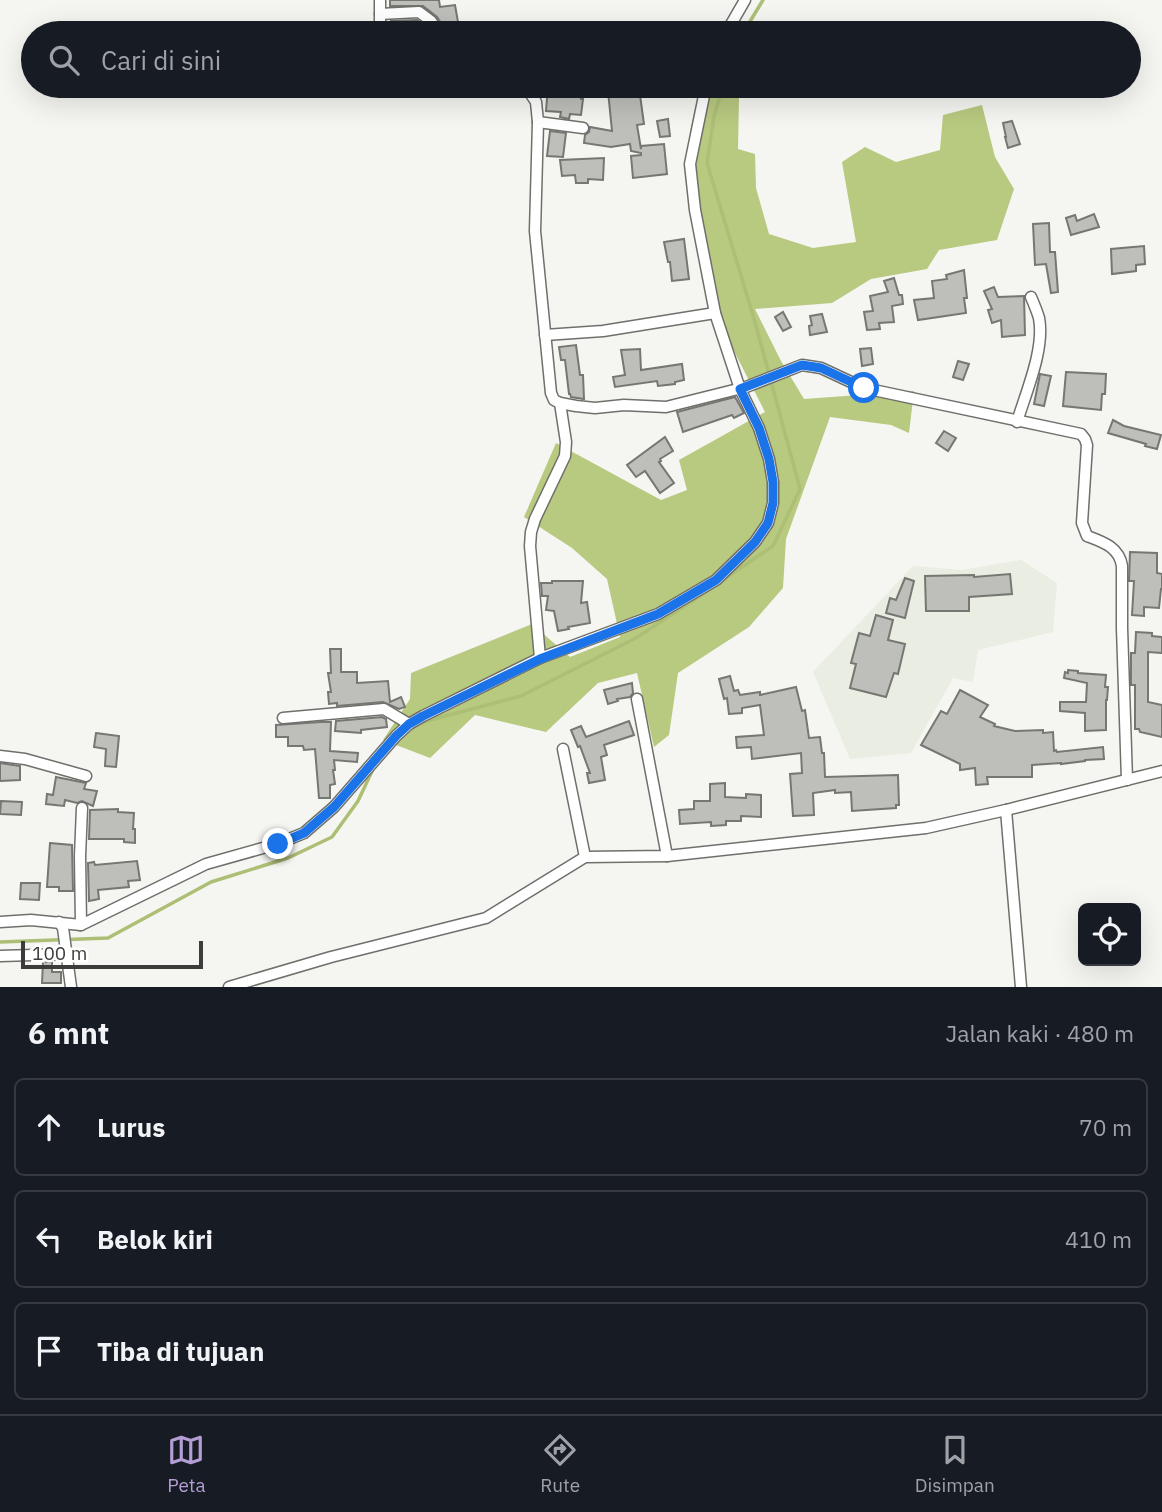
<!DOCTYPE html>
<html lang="id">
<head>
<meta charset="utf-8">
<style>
	:root { --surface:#171b24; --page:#242831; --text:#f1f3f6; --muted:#9ea1a6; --line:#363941; --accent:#b49ed5 }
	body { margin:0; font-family:"IBM Plex Sans",sans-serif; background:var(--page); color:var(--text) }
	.controls { position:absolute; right:21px; bottom:21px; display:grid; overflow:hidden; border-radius:10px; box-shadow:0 7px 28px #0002 }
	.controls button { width:63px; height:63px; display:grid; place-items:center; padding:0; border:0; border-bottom:2px solid var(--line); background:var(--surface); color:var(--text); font:35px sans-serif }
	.scale { position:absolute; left:21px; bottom:18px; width:182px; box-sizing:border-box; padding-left:7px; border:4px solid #3c3d3b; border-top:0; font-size:19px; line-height:24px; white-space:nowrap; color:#3c3d3b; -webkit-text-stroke:5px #fff; paint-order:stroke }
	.stop { position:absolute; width:21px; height:21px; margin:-16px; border:5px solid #1a73e8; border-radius:50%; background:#fff }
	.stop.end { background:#1a73e8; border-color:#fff; box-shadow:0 2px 7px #0008 }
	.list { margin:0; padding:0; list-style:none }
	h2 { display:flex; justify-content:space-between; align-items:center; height:91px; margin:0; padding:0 28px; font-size:30px }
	h2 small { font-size:23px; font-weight:400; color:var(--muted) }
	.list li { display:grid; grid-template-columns:46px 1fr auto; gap:21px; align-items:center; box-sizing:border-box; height:98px; margin:0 14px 14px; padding:0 14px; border:2px solid var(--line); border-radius:10px }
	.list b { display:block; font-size:26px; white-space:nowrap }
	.list em { font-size:23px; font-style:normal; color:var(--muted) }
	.icon { flex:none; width:38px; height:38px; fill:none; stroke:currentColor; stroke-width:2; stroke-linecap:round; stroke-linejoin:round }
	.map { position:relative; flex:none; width:1162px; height:987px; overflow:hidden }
	.search { position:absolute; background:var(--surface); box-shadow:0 7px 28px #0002; left:21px; right:21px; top:21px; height:77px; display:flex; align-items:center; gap:18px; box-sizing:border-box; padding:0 24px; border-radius:38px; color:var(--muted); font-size:26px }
	.sheet { height:427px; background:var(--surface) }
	nav { display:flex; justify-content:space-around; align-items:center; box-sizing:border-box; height:98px; border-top:2px solid var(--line); background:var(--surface); font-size:19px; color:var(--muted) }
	nav a { display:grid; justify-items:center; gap:4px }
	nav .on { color:var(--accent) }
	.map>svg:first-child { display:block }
	.built { fill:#eaede1 }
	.forest { fill:#b8c980 }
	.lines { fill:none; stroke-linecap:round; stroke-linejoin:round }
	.stream { stroke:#adbe75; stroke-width:3.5 }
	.building { fill:#bebfba; stroke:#757772; stroke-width:2 }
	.minor-casing { stroke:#6f706c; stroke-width:13 }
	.minor { stroke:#fff; stroke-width:10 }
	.route { stroke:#1a73e8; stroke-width:9 }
</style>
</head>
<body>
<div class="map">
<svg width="1162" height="987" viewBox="0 0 1162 987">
	<rect width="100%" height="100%" fill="#f5f6f1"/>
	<polygon class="built" points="1021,560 1057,583 1053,632 978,650 973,682 953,678 911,753 850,759 813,672 913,566 962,570"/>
	<polygon class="forest" points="700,86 736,86 739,97 738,149 755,154 756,188 769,234 813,248 856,242 842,162 865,147 896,162 940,150 943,115 982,105 995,157 1014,189 997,240 939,250 927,269 871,279 832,303 755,309 781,361 804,399 914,391 909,433 891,425 830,417 786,539 783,588 749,627 678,673 669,735 654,747 637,673 598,683 546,732 475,715 430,758 383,740 410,699 411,673 532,624 570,657 620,637 607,579 572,548 524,517 556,443 661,500 687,490 679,460 765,412 733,349 702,280 696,229 696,179 690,132"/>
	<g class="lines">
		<g class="stream">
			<polyline points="743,33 763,0"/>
			<polyline points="721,581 773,546 800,489 755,322 707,163 714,116 723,86"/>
			<polyline points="419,723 521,696 636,638 709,590"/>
			<polyline points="0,942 108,938 211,882 288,858 332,837 358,801 374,767"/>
		</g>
	</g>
	<g class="building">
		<polygon points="390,0 439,0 440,7 455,5 460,33 447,33 447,29 445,29 437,17 423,6 390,6"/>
		<polygon points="417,20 426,26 429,31 407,33 405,23 391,25 391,21"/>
		<polygon points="548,86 580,86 581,99 583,99 581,115 570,114 569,119 560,117 561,112 546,111"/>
		<polygon points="627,88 628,97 640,95 644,124 637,125 641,149 641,146 664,144 667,174 633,178 631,156 641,155 641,153 631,151 630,144 611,147 584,143 585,135 589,132 590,127 612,131 608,91"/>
		<polygon points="668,119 670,136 660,137 657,121"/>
		<polygon points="1012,121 1020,144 1008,148 1005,137 1006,137 1003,123"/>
		<polygon points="550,131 566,133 563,157 547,156"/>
		<polygon points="604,158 603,180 588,179 588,183 576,183 575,175 562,176 560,160"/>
		<polygon points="1094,214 1099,227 1071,235 1066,218 1075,215 1077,221"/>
		<polygon points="1049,223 1050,252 1055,252 1058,292 1051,293 1046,264 1035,265 1033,224"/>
		<polygon points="684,239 689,279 672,281 670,262 668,262 664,242"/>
		<polygon points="1144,246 1145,264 1136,265 1136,271 1112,274 1111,249"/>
		<polygon points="964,270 967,298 964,298 966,313 918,320 914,300 934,298 932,281 947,279 946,275"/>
		<polygon points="894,278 899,295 902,295 903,304 892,306 894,322 879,323 880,329 867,330 864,312 873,311 870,296 888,292 884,281"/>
		<polygon points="994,287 998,297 1024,296 1025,335 1002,337 1001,320 992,323 988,310 992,309 984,291"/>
		<polygon points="783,312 791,327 783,331 775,317"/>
		<polygon points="822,314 827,332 810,335 809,326 812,325 810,316"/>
		<polygon points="576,345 580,375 583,375 584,399 571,397 570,394 569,394 565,360 561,360 559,347"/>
		<polygon points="871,348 873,364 862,366 860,349"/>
		<polygon points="640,349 641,370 682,364 684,380 675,382 675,384 658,386 657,381 615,387 613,377 625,375 621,350"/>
		<polygon points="958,361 969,364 963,380 953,377"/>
		<polygon points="1066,372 1106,374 1105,394 1102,394 1101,410 1063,406"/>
		<polygon points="1040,374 1051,376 1044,406 1034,404"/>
		<polygon points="735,397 744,413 734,418 732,415 683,432 677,412"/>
		<polygon points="1113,420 1124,426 1161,435 1157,449 1145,446 1146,444 1108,433"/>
		<polygon points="944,431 956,438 948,451 936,443"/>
		<polygon points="665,437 673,451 660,459 661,461 659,462 674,483 660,493 645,471 636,477 627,465"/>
		<polygon points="1130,552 1157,553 1157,573 1162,574 1162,589 1161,589 1159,608 1144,607 1144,616 1132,615 1134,581 1129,581"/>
		<polygon points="1010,574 1012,594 969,597 969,611 926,611 925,576 974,575 974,577"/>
		<polygon points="905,578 914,581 905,618 886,613 890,598 896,600"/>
		<polygon points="552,581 583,581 581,603 587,602 590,623 568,627 569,629 558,631 554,611 546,610 548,596 542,596 541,583 552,583"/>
		<polygon points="876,615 893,620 888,640 905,644 898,674 894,673 886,697 850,688 856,664 851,663 859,633 870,636"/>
		<polygon points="1136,632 1152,633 1152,636 1162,637 1162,653 1148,652 1148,702 1162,705 1162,737 1140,732 1139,729 1135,729 1135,685 1131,685 1131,653 1135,653"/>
		<polygon points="330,649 341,649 341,672 357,672 357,683 388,681 390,702 401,697 405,707 399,709 383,702 337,706 337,703 329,704 328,692 331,692 328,673 331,673"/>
		<polygon points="1068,670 1078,671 1078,673 1106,675 1105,687 1108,687 1107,700 1106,700 1106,730 1085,731 1085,713 1060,711 1060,702 1086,702 1087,683 1064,678 1065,672 1068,673"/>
		<polygon points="730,676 734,691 738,690 740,695 760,692 760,695 796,687 802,711 805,710 809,738 820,737 822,753 824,753 825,777 898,775 899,805 896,805 896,808 852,811 851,792 835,793 835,790 813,793 814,815 793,816 790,774 802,773 801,753 752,759 751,747 737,748 736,737 764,735 760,705 742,708 742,713 729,714 727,698 724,699 719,679"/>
		<polygon points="632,683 633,693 630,697 617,699 618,701 608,704 604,690"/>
		<polygon points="960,690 988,705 980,717 995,724 994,726 1015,731 1043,730 1043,733 1053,732 1054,751 1056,750 1057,752 1103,747 1104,759 1085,760 1085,761 1061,764 1061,763 1032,765 1032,777 987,777 988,784 976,785 975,768 960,770 960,764 921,745 941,711 947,714"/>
		<polygon points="382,717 386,719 387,727 361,730 361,733 335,731 336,721"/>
		<polygon points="629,721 634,735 604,745 607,755 601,757 605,780 589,783 587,773 590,773 580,746 578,747 571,730 581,726 586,737"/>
		<polygon points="321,722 331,722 330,751 358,753 357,762 334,760 335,770 333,770 335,784 330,785 330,798 319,798 315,749 304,750 303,746 288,746 288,737 276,737 276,725"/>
		<polygon points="96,733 119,736 116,767 105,766 106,749 94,747"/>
		<polygon points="0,763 20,766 20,780 0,781"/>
		<polygon points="56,777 86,783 84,789 97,791 93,806 82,801 77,803 65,800 64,806 46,804 47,794 53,795"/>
		<polygon points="725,783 725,797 746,798 746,794 761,795 761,817 741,816 741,821 726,821 726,825 711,826 711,822 680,824 679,810 694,809 694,801 710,801 710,784"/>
		<polygon points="1,801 22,802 21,815 0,814"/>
		<polygon points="118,809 118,812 134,813 133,829 135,829 135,843 124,842 124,839 89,839 90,810"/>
		<polygon points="50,843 72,845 73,891 59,891 59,887 47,887"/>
		<polygon points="137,861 140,880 128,881 129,887 98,890 99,899 89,901 88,863 94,862 95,865"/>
		<polygon points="21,883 40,883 39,900 20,899"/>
		<polygon points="43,962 52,962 52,972 61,972 61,983 42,983"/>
	</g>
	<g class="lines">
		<defs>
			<g id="minor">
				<polyline points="380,0 380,33"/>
				<polyline points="380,14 419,12 431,21 439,33"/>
				<polyline points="726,33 745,0"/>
				<path d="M516 86 530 93 536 102 538 122 535 231 551 393 554 400 560 403 576 406 595 408 624 405 666 407 746 387 802 365 821 368 864 388 1081 434 1085 439 1087 445 1082 523 1087 536C1103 542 1119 547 1122 566V628L1127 780"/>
				<polyline points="538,122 583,128"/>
				<polyline points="545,335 603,331 715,313"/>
				<path d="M1017 422C1026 392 1045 349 1039 318 1037 311 1034 304 1031 297"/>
				<polyline points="540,658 530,546 531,532 535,519 565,456 566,442 560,403"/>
				<polyline points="637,699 667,856"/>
				<polyline points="283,718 384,709 409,724"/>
				<polyline points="563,749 585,857"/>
				<polyline points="0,756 25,759 86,776"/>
				<polyline points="1006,810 1021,987"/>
				<polyline points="0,922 31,920 81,925 206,864 277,844 304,833 334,807 396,736 409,724 423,716 540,658 658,614 716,580 755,542 768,523 773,503 773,482 769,459 759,428 740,389 715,313 695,210 690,164 706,86"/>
				<polyline points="59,922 63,928 71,987"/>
				<polyline points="81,925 80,856 82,808"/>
				<polyline points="0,956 67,954"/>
				<polyline points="229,987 331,957 486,918 585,857 667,856 926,828 1006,810 1162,771"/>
			</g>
		</defs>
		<use href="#minor" class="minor-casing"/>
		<use href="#minor" class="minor"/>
	</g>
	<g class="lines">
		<polyline class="route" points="278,844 304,833 334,807 396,736 409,724 423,716 540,659 658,614 716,580 755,542 768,523 773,503 773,482 769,459 759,428 740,389 802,365 821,368 864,388"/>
	</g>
</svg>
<div class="controls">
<button><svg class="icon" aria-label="locate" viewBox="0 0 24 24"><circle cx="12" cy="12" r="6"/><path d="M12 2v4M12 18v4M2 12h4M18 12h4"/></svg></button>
</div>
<div class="scale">100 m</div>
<div class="stop" style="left:864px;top:388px"></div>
<div class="stop end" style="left:278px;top:844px"></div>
<div class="search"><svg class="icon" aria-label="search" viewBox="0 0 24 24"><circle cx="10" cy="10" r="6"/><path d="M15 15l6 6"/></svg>Cari di sini</div>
</div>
<section class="sheet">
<h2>6 mnt<small>Jalan kaki · 480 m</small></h2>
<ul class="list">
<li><svg class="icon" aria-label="ahead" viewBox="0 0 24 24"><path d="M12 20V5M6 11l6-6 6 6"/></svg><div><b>Lurus</b></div><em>70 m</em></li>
<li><svg class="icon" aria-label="left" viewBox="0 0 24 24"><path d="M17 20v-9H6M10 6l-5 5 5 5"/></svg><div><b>Belok kiri</b></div><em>410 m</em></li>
<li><svg class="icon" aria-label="arrive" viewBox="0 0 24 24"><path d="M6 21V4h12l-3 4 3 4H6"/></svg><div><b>Tiba di tujuan</b></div></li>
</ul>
</section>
<nav>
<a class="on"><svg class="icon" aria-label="map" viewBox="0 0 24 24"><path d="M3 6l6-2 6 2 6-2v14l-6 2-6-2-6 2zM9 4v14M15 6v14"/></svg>Peta</a>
<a><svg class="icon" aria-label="directions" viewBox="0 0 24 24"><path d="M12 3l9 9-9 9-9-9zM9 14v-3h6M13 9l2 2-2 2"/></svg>Rute</a>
<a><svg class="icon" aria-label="saved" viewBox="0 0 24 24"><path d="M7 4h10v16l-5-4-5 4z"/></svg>Disimpan</a>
</nav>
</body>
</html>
